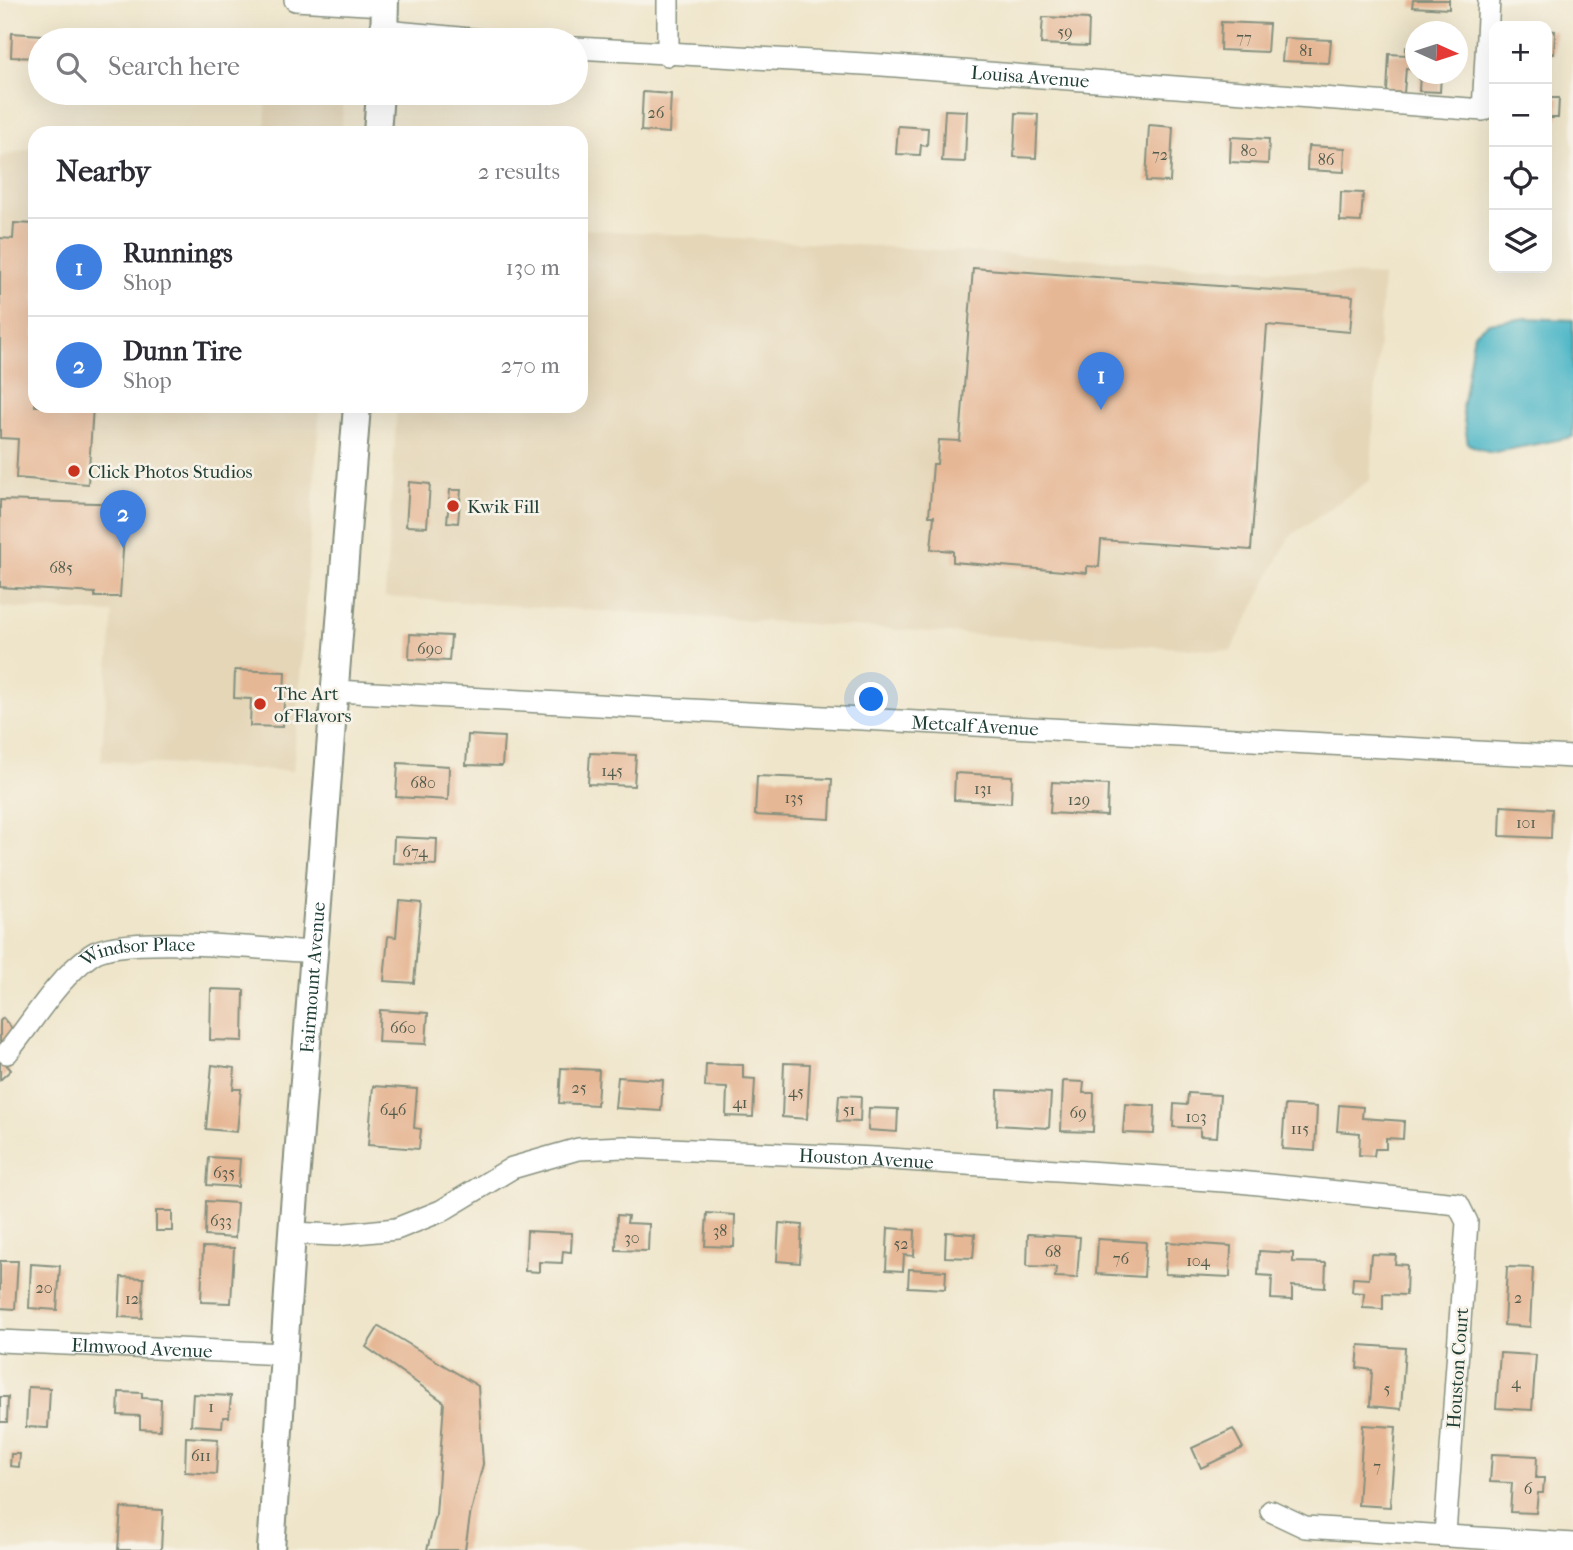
<!DOCTYPE html>
<html lang="en">
<head>
<meta charset="utf-8">
<style>
	:root { --surface:#fff; --page:#f7f7f7; --text:#2b2b33; --muted:#7c7c81; --line:#e1e1e2; --accent:#b45309 }
	body { margin:0; font-family:"IM FELL French Canon",serif; background:var(--page); color:var(--text) }
	.controls { position:absolute; right:21px; top:21px; display:grid; overflow:hidden; border-radius:14px; box-shadow:0 7px 28px #0002 }
	.controls button { width:63px; height:63px; display:grid; place-items:center; padding:0; border:0; border-bottom:2px solid var(--line); background:var(--surface); color:var(--text); font:35px sans-serif }
	.compass { position:absolute; left:1405px; top:21px; width:63px; height:63px; border-radius:50%; background:var(--surface); box-shadow:0 7px 28px #0002; rotate:93deg }
	.you { position:absolute; left:872px; top:700px; width:24px; height:24px; margin:-18px; border:5px solid #fff; border-radius:50%; background:#1a73e8; box-shadow:0 0 0 10px #1a73e833 }
	.badge { display:grid; place-items:center; width:46px; height:46px; border-radius:50%; background:var(--accent); color:#fff; font-size:23px; font-weight:700 }
	.pin { position:absolute; translate:-50% -58px; filter:drop-shadow(0 2px 4px #0008) }
	.pin::after { content:''; position:absolute; top:37px; width:24px; height:21px; background:inherit; clip-path:polygon(0 0,100% 0,50% 100%) }
	.list { margin:0; padding:0; list-style:none }
	h2 { display:flex; justify-content:space-between; align-items:center; height:91px; margin:0; padding:0 28px; font-size:30px }
	h2 small { font-size:23px; font-weight:400; color:var(--muted) }
	.list li { display:grid; grid-template-columns:46px 1fr auto; gap:21px; align-items:center; box-sizing:border-box; height:98px; padding:0 28px; border-top:2px solid var(--line) }
	.list b { display:block; font-size:26px; white-space:nowrap }
	.list p { margin:0; font-size:23px; white-space:nowrap; color:var(--muted) }
	.list em { font-size:23px; font-style:normal; color:var(--muted) }
	.icon { flex:none; width:38px; height:38px; fill:none; stroke:currentColor; stroke-width:2; stroke-linecap:round; stroke-linejoin:round }
	.map { position:relative; flex:none; width:1573px; height:1550px; overflow:hidden }
	.search { position:absolute; background:var(--surface); box-shadow:0 7px 28px #0002; left:28px; top:28px; width:560px; height:77px; display:flex; align-items:center; gap:18px; box-sizing:border-box; padding:0 24px; border-radius:38px; color:var(--muted); font-size:26px }
	.panel { position:absolute; background:var(--surface); box-shadow:0 7px 28px #0002; left:28px; top:126px; width:560px; height:287px; border-radius:21px }
	.map>svg:first-child { display:block }
	.built { fill:#e4d6b7 }
	.water { fill:#49b5c6; stroke:#34797d; stroke-width:2 }
	.building { fill:#e6b795 }
	.lines { fill:none; stroke-linecap:round; stroke-linejoin:round }
	.minor-casing { stroke:#87917f; stroke-width:24 }
	.major-casing { stroke:#87917f; stroke-width:30 }
	.minor { stroke:#fff; stroke-width:21 }
	.major { stroke:#fff; stroke-width:26 }
	.poi-dot { fill:#c8321e; stroke:#f7f3e8; stroke-width:2.5 }
	.labels { text-anchor:middle; stroke-width:5; stroke-linejoin:round; paint-order:stroke }
	.number-label { font-size:16px; fill:#515c4c }
	.street-label { font-size:19px; fill:#1f3d34; stroke:#f7f3e8 }
	.poi-label { font-size:19px; fill:#1f3d34; stroke:#f7f3e8; text-anchor:start }
</style>
</head>
<body>
<div class="map">
<svg width="1573" height="1550" viewBox="0 0 1573 1550">
	<rect width="100%" height="100%" fill="#f7f3e8"/>
	<filter id="ink" filterUnits="userSpaceOnUse"><feTurbulence type="fractalNoise" baseFrequency=".0143" numOctaves="2"/><feDisplacementMap in="SourceGraphic" scale="14" xChannelSelector="R" yChannelSelector="G"/><feConvolveMatrix kernelMatrix="1 2 1 2 8 2 1 2 1" color-interpolation-filters="sRGB"/></filter>
	<filter id="wash" filterUnits="userSpaceOnUse"><feTurbulence type="fractalNoise" baseFrequency=".00686" numOctaves="4" result="noise"/><feDisplacementMap in="SourceGraphic" scale="28" xChannelSelector="R" yChannelSelector="G"/><feGaussianBlur stdDeviation="1.57" result="paint"/><feColorMatrix in="noise" values="0 0 0 0 0 0 0 0 0 0 0 0 0 0 0 0 0 1.4 0 .05"/><feComposite in="paint" operator="in"/></filter>
	<g filter="url(#wash)">
		<rect width="100%" height="100%" fill="#efe5ca"/>
		<g class="built">
			<polygon points="267,93 344,93 341,133 265,133"/>
			<polygon points="35,147 35,406 320,406 293,771 101,761 113,613 0,607 0,157"/>
			<polygon points="581,229 1383,276 1370,480 1289,537 1231,651 385,597 397,406 581,406"/>
		</g>
		<polygon class="water" points="1526,318 1573,320 1573,437 1490,453 1468,444 1462,408 1474,333 1489,323"/>
		<g id="blocks">
			<g class="building">
				<polygon points="1413,0 1449,0 1449,9 1412,7"/>
				<polygon points="1043,17 1089,19 1088,46 1041,44"/>
				<polygon points="1221,22 1269,24 1267,52 1220,50"/>
				<polygon points="1547,30 1555,31 1554,54 1547,54"/>
				<polygon points="12,33 57,36 56,40 40,40 40,58 11,57"/>
				<polygon points="1284,38 1331,40 1329,63 1282,61"/>
				<polygon points="1406,47 1416,47 1415,69 1406,68 1404,93 1387,92 1389,54 1406,55"/>
				<polygon points="1420,74 1441,74 1440,92 1419,91"/>
				<polygon points="643,92 671,94 669,133 641,131"/>
				<polygon points="1547,98 1559,98 1558,118 1547,118"/>
				<polygon points="945,110 967,111 965,162 942,161"/>
				<polygon points="1016,113 1038,114 1036,158 1014,157"/>
				<polygon points="1149,125 1173,127 1170,182 1146,181"/>
				<polygon points="898,126 928,128 927,146 921,145 920,155 896,154"/>
				<polygon points="1231,137 1269,139 1268,164 1230,162"/>
				<polygon points="1308,146 1345,148 1344,172 1307,170"/>
				<polygon points="1341,192 1363,193 1361,222 1340,221"/>
				<polygon points="14,223 35,224 35,406 93,406 88,484 16,478 18,439 0,438 0,238 13,239"/>
				<polygon points="973,268 1353,296 1350,332 1267,325 1251,550 1101,540 1099,567 1087,566 1087,573 953,562 953,551 931,549 934,516 929,516 933,464 937,464 939,440 960,441"/>
				<polygon points="409,482 430,484 427,527 406,526"/>
				<polygon points="450,490 461,490 458,523 447,522"/>
				<polygon points="0,500 126,504 120,597 95,597 95,593 0,587"/>
				<polygon points="410,634 451,636 449,661 409,659"/>
				<polygon points="235,670 285,672 283,727 250,726 251,699 234,698"/>
				<polygon points="468,735 504,737 502,766 466,765"/>
				<polygon points="590,753 636,755 634,786 588,784"/>
				<polygon points="398,763 449,766 448,800 396,797"/>
				<polygon points="955,773 1012,776 1011,803 954,800"/>
				<polygon points="757,776 832,779 830,819 755,815"/>
				<polygon points="1052,782 1108,785 1107,816 1050,813"/>
				<polygon points="1501,806 1552,809 1551,838 1500,836"/>
				<polygon points="394,837 437,839 436,865 393,863"/>
				<polygon points="399,900 421,902 414,983 384,981 388,936 396,937"/>
				<polygon points="211,989 244,990 243,1041 210,1040"/>
				<polygon points="380,1010 428,1013 426,1044 378,1042"/>
				<polygon points="3,1018 18,1036 0,1052 0,1021"/>
				<polygon points="0,1057 11,1070 0,1080"/>
				<polygon points="784,1063 810,1064 807,1119 782,1117"/>
				<polygon points="706,1064 743,1065 743,1078 755,1079 753,1117 726,1116 727,1088 705,1087"/>
				<polygon points="212,1065 235,1068 233,1089 241,1089 237,1132 206,1129"/>
				<polygon points="561,1068 599,1070 597,1105 559,1103"/>
				<polygon points="618,1077 663,1080 661,1111 615,1108"/>
				<polygon points="1063,1081 1084,1082 1083,1093 1094,1093 1093,1132 1061,1131"/>
				<polygon points="373,1086 417,1089 414,1128 421,1129 419,1149 368,1145"/>
				<polygon points="998,1090 1051,1093 1049,1128 997,1125"/>
				<polygon points="1188,1093 1220,1095 1217,1137 1200,1136 1200,1128 1173,1127 1174,1104 1187,1105"/>
				<polygon points="839,1095 861,1096 860,1122 837,1121"/>
				<polygon points="1125,1104 1155,1106 1154,1134 1123,1133"/>
				<polygon points="1285,1105 1317,1107 1315,1151 1282,1149"/>
				<polygon points="1339,1105 1363,1107 1362,1118 1404,1121 1403,1139 1386,1138 1386,1149 1375,1149 1374,1156 1359,1155 1360,1133 1337,1131"/>
				<polygon points="869,1108 898,1109 897,1132 868,1130"/>
				<polygon points="209,1157 240,1159 238,1187 207,1185"/>
				<polygon points="206,1201 237,1203 235,1238 205,1236"/>
				<rect x="156" y="1211" width="16" height="20"/>
				<polygon points="707,1213 735,1215 734,1247 705,1246"/>
				<polygon points="617,1215 628,1216 627,1223 649,1224 648,1251 616,1250"/>
				<polygon points="779,1223 802,1225 800,1263 777,1261"/>
				<polygon points="888,1228 915,1230 914,1256 904,1255 903,1271 886,1270"/>
				<polygon points="527,1231 572,1233 571,1252 563,1251 562,1263 539,1262 539,1272 525,1271"/>
				<polygon points="946,1232 975,1234 973,1258 945,1257"/>
				<polygon points="1028,1234 1080,1237 1077,1278 1055,1277 1056,1267 1027,1266"/>
				<polygon points="1098,1239 1146,1242 1144,1277 1096,1274"/>
				<polygon points="1167,1242 1231,1246 1230,1277 1165,1274"/>
				<polygon points="203,1247 234,1248 231,1303 201,1302"/>
				<polygon points="1259,1251 1293,1253 1293,1262 1326,1263 1325,1288 1292,1286 1292,1300 1271,1299 1272,1276 1258,1275"/>
				<polygon points="1371,1254 1396,1255 1395,1264 1407,1265 1406,1295 1383,1294 1383,1309 1363,1308 1364,1293 1352,1292 1353,1278 1369,1279"/>
				<polygon points="0,1261 18,1261 15,1309 0,1308"/>
				<polygon points="31,1264 60,1266 57,1310 29,1308"/>
				<polygon points="1507,1267 1533,1268 1530,1327 1504,1325"/>
				<polygon points="909,1269 946,1271 945,1289 908,1287"/>
				<polygon points="121,1277 144,1278 142,1318 119,1317"/>
				<polygon points="379,1326 478,1386 483,1464 470,1516 465,1550 427,1550 436,1515 444,1402 366,1347"/>
				<polygon points="1359,1345 1405,1348 1401,1409 1370,1406 1372,1370 1357,1368"/>
				<polygon points="1500,1353 1536,1355 1532,1410 1496,1408"/>
				<polygon points="28,1387 50,1388 48,1428 26,1427"/>
				<polygon points="119,1392 142,1393 142,1398 161,1399 160,1430 140,1429 140,1416 118,1415"/>
				<polygon points="193,1394 231,1396 229,1417 223,1417 222,1427 191,1425"/>
				<polygon points="0,1397 8,1397 7,1422 0,1422"/>
				<polygon points="1363,1425 1396,1427 1390,1507 1358,1505"/>
				<polygon points="1233,1429 1243,1448 1201,1468 1192,1448"/>
				<polygon points="186,1437 218,1439 216,1474 185,1472"/>
				<polygon points="11,1454 20,1454 19,1467 10,1466"/>
				<polygon points="1492,1454 1537,1456 1536,1478 1544,1478 1543,1493 1538,1493 1536,1513 1510,1512 1512,1483 1490,1482"/>
				<polygon points="121,1508 163,1510 161,1550 118,1550"/>
			</g>
		</g>
	</g>
	<g filter="url(#ink)">
		<use href="#blocks" fill-opacity="0" stroke="#87917f" stroke-width="2"/>
		<g class="lines">
			<defs>
				<g id="minor">
					<polyline points="295,0 384,5"/>
					<polyline points="668,0 668,55"/>
					<polyline points="385,31 481,40"/>
					<path id="s1" d="M576 48 882 65 1483 110 1489 0"/>
					<path id="s2" d="M336 691 1573 757"/>
					<path id="s3" d="M7 1053C34 1020 56 980 91 955 121 933 271 950 315 952"/>
					<path id="s4" d="M292 1233 336 1235 396 1229 441 1211 512 1168 578 1149 624 1147 875 1158 1239 1182 1458 1204 1467 1222 1445 1534"/>
					<path id="s5" d="M0 1341 284 1354"/>
					<polyline points="1271,1511 1305,1527 1573,1544"/>
				</g>
				<g id="major">
					<polyline points="384,40 385,0"/>
					<polyline points="377,133 380,93"/>
					<path id="s6" d="M271 1550 292 1233 357 406"/>
				</g>
			</defs>
			<use href="#minor" class="minor-casing"/>
			<use href="#major" class="major-casing"/>
			<use href="#minor" class="minor"/>
			<use href="#major" class="major"/>
		</g>
	</g>
	<g class="poi-dot">
		<circle cx="74" cy="471" r="7"/>
		<circle cx="453" cy="506" r="7"/>
		<circle cx="260" cy="704" r="7"/>
	</g>
	<g class="labels">
		<g class="number-label">
			<text x="1065" y="37">59</text>
			<text x="1244" y="43">77</text>
			<text x="1306" y="56">81</text>
			<text x="656" y="118">26</text>
			<text x="1249" y="156">80</text>
			<text x="1160" y="160">72</text>
			<text x="1326" y="165">86</text>
			<text x="61" y="573">685</text>
			<text x="430" y="654">690</text>
			<text x="612" y="776">145</text>
			<text x="423" y="788">680</text>
			<text x="983" y="794">131</text>
			<text x="794" y="803">135</text>
			<text x="1079" y="805">129</text>
			<text x="1526" y="828">101</text>
			<text x="415" y="857">674</text>
			<text x="403" y="1033">660</text>
			<text x="579" y="1093">25</text>
			<text x="796" y="1097">45</text>
			<text x="740" y="1108">41</text>
			<text x="393" y="1115">646</text>
			<text x="849" y="1115">51</text>
			<text x="1078" y="1118">69</text>
			<text x="1196" y="1122">103</text>
			<text x="1300" y="1134">115</text>
			<text x="224" y="1178">635</text>
			<text x="221" y="1226">633</text>
			<text x="720" y="1236">38</text>
			<text x="632" y="1243">30</text>
			<text x="901" y="1249">52</text>
			<text x="1053" y="1257">68</text>
			<text x="1121" y="1264">76</text>
			<text x="1198" y="1266">104</text>
			<text x="44" y="1293">20</text>
			<text x="1518" y="1303">2</text>
			<text x="132" y="1304">12</text>
			<text x="1516" y="1388">4</text>
			<text x="1387" y="1394">5</text>
			<text x="211" y="1412">1</text>
			<text x="201" y="1461">611</text>
			<text x="1377" y="1472">7</text>
			<text x="1528" y="1494">6</text>
		</g>
		<g class="street-label">
			<text dy="7" stroke="none"><textPath href="#s1" startOffset="455">Louisa Avenue</textPath></text>
			<text dy="7" stroke="none"><textPath href="#s2" startOffset="640">Metcalf Avenue</textPath></text>
			<text dy="7" stroke="none"><textPath href="#s3" startOffset="177">Windsor Place</textPath></text>
			<text dy="7" stroke="none"><textPath href="#s6" startOffset="574">Fairmount Avenue</textPath></text>
			<text dy="7" stroke="none"><textPath href="#s4" startOffset="593">Houston Avenue</textPath></text>
			<text dy="7" stroke="none"><textPath href="#s5" startOffset="142">Elmwood Avenue</textPath></text>
			<text transform="translate(1457 1368) rotate(-86)" y="7">Houston Court</text>
		</g>
		<g class="poi-label">
			<text x="88" y="478">Click Photos Studios</text>
			<text x="467" y="513">Kwik Fill</text>
			<text x="274" y="700">The Art<tspan x="274" dy="22">of Flavors</tspan></text>
		</g>
	</g>
</svg>
<div class="controls">
<button>+</button>
<button>−</button>
<button><svg class="icon" aria-label="locate" viewBox="0 0 24 24"><circle cx="12" cy="12" r="6"/><path d="M12 2v4M12 18v4M2 12h4M18 12h4"/></svg></button>
<button><svg class="icon" aria-label="layers" viewBox="0 0 24 24"><path d="M12 4l9 5-9 5-9-5zM3 14l9 5 9-5"/></svg></button>
</div>
<svg class="compass" viewBox="-18 -18 36 36"><path d="M0-13l5 13h-10z" fill="#e53935"/><path d="M0 13l5-13h-10z" fill="#7c7c81"/></svg>
<div class="you"></div>
<div class="pin badge" style="left:1101px;top:410px;background:#3f7fe0">1</div>
<div class="pin badge" style="left:123px;top:548px;background:#3f7fe0">2</div>
<div class="search"><svg class="icon" aria-label="search" viewBox="0 0 24 24"><circle cx="10" cy="10" r="6"/><path d="M15 15l6 6"/></svg>Search here</div>
<section class="panel">
<h2>Nearby<small>2 results</small></h2>
<ul class="list">
<li><span class="badge" style="background:#3f7fe0">1</span><div><b>Runnings</b><p>Shop</p></div><em>130 m</em></li>
<li><span class="badge" style="background:#3f7fe0">2</span><div><b>Dunn Tire</b><p>Shop</p></div><em>270 m</em></li>
</ul>
</section>
</div>
</body>
</html>
